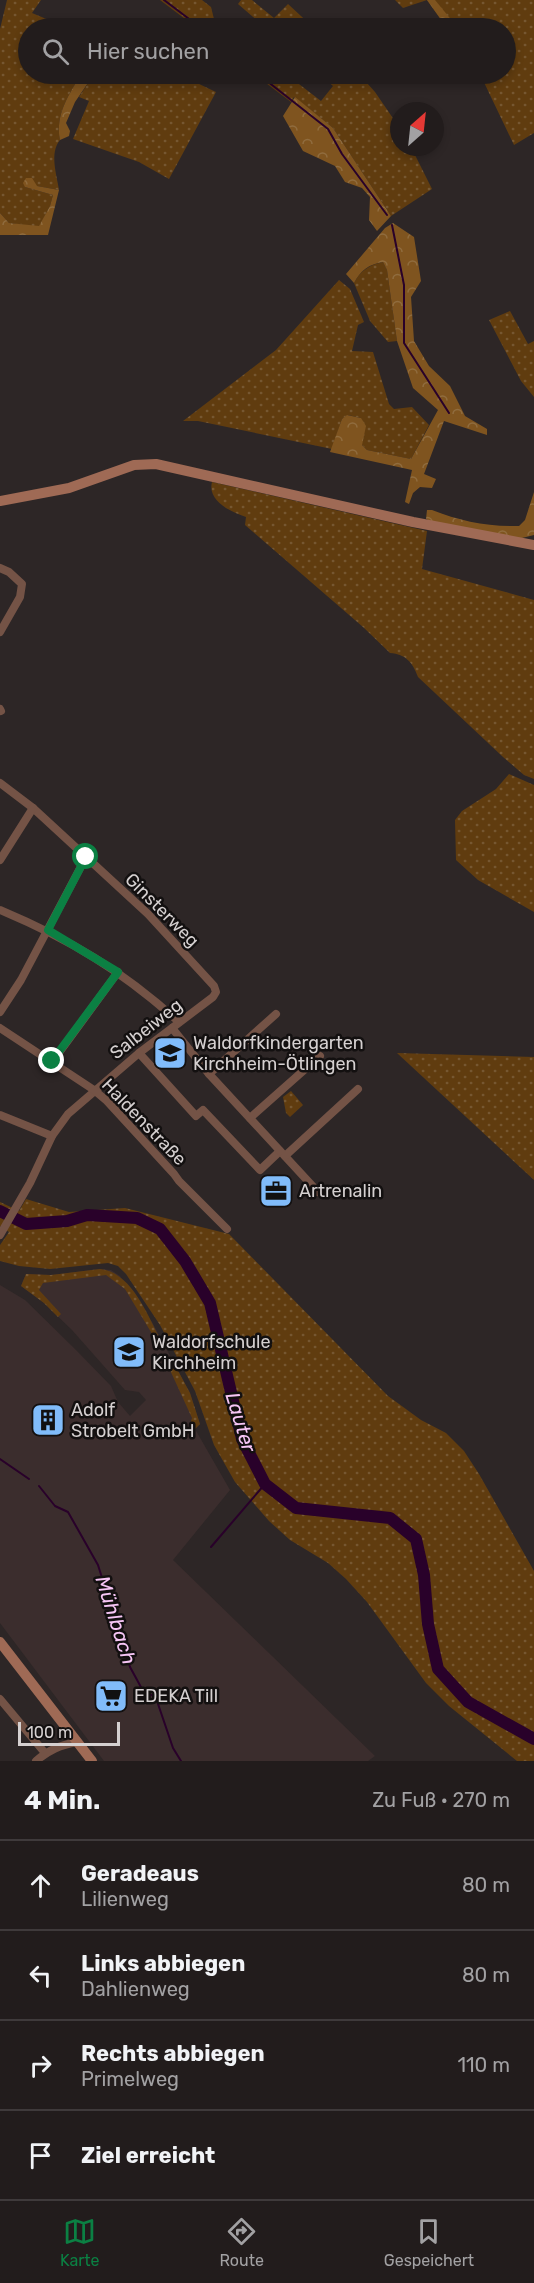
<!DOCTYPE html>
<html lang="de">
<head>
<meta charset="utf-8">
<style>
	:root { --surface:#221c1c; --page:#2e2929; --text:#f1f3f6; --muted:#a2a1a3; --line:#3f3a3b; --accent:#0b8043 }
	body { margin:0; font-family:Rubik,sans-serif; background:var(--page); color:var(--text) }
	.compass { position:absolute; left:390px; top:102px; width:54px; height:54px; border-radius:50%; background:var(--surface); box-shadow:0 3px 9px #0003; rotate:27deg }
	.scale { position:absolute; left:18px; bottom:15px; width:102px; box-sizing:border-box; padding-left:6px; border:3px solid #d5d0d0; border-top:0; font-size:16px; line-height:21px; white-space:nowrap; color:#d5d0d0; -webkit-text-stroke:4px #131010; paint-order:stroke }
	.stop { position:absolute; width:18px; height:18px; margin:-14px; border:4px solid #0b8043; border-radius:50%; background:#fff }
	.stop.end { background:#0b8043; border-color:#fff; box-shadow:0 2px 6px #0008 }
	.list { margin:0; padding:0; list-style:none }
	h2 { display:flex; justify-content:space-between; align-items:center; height:78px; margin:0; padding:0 24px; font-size:26px }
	h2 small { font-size:20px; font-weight:400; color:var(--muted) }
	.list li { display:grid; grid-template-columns:39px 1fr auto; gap:18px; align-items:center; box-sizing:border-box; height:90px; padding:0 24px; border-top:2px solid var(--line) }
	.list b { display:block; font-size:22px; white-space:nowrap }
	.list p { margin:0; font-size:20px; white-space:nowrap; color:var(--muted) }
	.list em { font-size:20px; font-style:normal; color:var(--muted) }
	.icon { flex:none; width:33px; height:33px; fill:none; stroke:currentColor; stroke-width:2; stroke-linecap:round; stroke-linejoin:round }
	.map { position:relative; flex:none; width:534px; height:1761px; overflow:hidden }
	.search { position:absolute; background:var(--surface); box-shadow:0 3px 9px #0003; left:18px; right:18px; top:18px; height:66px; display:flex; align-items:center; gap:15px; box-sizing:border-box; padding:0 21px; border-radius:33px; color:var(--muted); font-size:22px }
	.sheet { height:438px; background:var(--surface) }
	nav { display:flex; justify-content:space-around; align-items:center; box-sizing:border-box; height:84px; border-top:2px solid var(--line); background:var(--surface); font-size:16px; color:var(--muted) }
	nav a { display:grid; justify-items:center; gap:3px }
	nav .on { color:var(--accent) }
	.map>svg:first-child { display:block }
	.built { fill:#3b2d2d }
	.green { fill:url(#green-dots) }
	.forest { fill:url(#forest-crowns) }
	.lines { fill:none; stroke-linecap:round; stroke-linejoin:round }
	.stream { stroke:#29012a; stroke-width:2 }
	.river { stroke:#29012a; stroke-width:12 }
	.street { stroke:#745346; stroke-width:8 }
	.secondary { stroke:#9f6a55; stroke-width:10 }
	.route { stroke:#0b8043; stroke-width:8 }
	.labels { text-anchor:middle; stroke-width:5; stroke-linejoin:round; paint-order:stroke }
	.street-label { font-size:18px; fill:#d5d0d0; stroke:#131010 }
	.poi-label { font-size:18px; fill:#d5d0d0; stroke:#131010; text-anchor:start }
	.water-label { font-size:20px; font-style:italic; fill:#f7c6f6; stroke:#131010 }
</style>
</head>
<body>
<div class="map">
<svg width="534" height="1761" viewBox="0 0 534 1761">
	<defs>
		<pattern id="green-dots" width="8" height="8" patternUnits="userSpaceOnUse" patternTransform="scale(1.5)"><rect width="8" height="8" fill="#603c0f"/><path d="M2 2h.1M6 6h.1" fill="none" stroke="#765731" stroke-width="1.8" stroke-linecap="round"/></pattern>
		<pattern id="forest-crowns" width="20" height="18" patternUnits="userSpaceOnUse" patternTransform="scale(1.5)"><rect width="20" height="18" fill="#7f541f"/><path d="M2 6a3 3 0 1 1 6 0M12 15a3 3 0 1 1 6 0" fill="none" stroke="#906c3e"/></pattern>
	</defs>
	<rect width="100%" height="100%" fill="#2d2626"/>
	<polygon class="built" points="100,1269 111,1270 120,1276 152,1322 190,1393 200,1424 195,1429 230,1490 173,1560 375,1756 368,1761 104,1761 0,1623 0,1285 25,1300 76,1350 111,1386 118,1402 130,1416 146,1400 139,1392 125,1390 72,1330 44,1303 21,1286 26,1274 51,1275"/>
	<g class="green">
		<path d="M7 0H41L32 13 68 28H28V74H81C69 95 55 114 60 140 49 153 57 175 59 190L37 186 25 187 53 195 50 206 39 227 9 223 0 213V29Z"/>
		<polygon points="160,0 202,0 211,7 214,19 227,28 197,28"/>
		<polygon points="241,0 252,0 274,18 288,4 314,28 266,28 238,4"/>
		<polygon points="395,0 534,0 534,133 514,145 480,74 506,74 506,28 447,28 427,0 403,8"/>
		<polygon points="94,74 178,74 216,92 169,179 139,162 73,139 89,101 79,97"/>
		<polygon points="254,74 286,74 321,101 333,86 319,74 359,74 375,92 399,127 399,147 411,147 432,189 391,216 333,128 294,97 291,102"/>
		<path d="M383 262 387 270 397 341 388 342 370 321 354 283C360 271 369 265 383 262Z"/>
		<polygon points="339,280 350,289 364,322 358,325 352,351 373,352 389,404 394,409 412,407 429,425 411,459 367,450 362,445 361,418 348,415 342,419 332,449 198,421 183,421 276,350"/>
		<polygon points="510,311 528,344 534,341 534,397 521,381 489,320"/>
		<path d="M212 482 427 531 422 569 534 600V779L524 775 503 757 418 677C413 663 406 654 390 653L363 627 245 525 246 517C231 512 207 501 212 482Z"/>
		<polygon points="509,774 534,785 534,912 478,880 456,860 455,820 462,811 496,789"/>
		<polygon points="397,1053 534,1057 534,1180"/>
		<polygon points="291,1091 303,1105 290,1117 286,1113 283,1097"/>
		<polygon points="26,1199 69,1212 125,1208 229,1234 388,1396 421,1420 446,1433 464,1451 479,1474 534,1571 534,1761 517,1761 449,1706 426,1683 367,1602 346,1579 328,1563 290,1540 269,1521 235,1482 214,1445 195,1391 160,1325 126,1274 118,1266 108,1263 50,1269 19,1266 0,1261 0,1245 9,1232 0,1226 0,1202 19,1211"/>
		<path d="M100 1269C130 1272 146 1311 158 1335L154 1337 125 1289 106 1275 43 1283 39 1290 61 1314 58 1317 44 1303 21 1286 26 1274 51 1275Z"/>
		<polygon points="176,1367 190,1393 200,1424 195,1429 190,1424 192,1418 170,1370"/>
	</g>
	<g class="forest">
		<polygon points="427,0 435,0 458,28 447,28"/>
		<path d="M81 74H94L75 102 66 123 70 131 69 136 60 140C55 114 69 95 81 74Z"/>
		<polygon points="295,97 333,128 391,216 377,231 369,220 370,197 362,188 345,182 335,166 303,151 283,116"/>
		<polygon points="26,178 32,178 37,186 59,190 48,235 0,235 0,213 9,223 39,226 50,206 53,195 25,187 23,183"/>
		<path d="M393 223 414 237 421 281 411 297 414 341 429 366 450 386 465 416 487 429V435L444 421 424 474 436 479 432 488 420 487 413 493 409 504 405 502 412 470 330 452 342 419 347 415 361 418 366 426 362 445 367 450 411 459 438 410 413 388 397 341 387 270 383 262C369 264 360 271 354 283L346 274 385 228Z"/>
		<path d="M534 492V535L518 539 434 523 426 519 427 510H432C460 521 488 527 519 526L525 520Z"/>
	</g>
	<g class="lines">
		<g class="stream">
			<polyline points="164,0 201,28"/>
			<polyline points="258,74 328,129 342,154 387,215"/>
			<polyline points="392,225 404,285 404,343 449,413"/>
			<polyline points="0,1459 29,1479"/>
			<polyline points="39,1486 55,1506 68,1512 98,1565 130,1667 142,1689 156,1698 173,1748 181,1761"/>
			<polyline points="211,1547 265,1484"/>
		</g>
		<polyline class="river" points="0,1211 26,1224 67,1221 87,1215 137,1218 160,1229 185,1261 210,1303 242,1439 265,1484 296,1508 390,1518 416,1539 424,1575 428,1624 438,1669 468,1702 534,1739"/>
		<g class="street">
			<polyline points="0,568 9,572 22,584 20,597 0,632"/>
			<polyline points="0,709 1,711"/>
			<polyline points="0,783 33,808 148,914 214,986 216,992 213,997 139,1053 68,1114 52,1136 30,1183 0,1235"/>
			<polyline points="0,860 33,808"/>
			<path d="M0 910C71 940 121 970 179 1022"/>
			<polyline points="0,1012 21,980 86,857"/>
			<polyline points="0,1028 94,1090 107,1101 174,1174 179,1181 227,1229"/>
			<polyline points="172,1028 209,1074 276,1014"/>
			<polyline points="139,1053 196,1116 203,1110 260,1170 280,1151"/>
			<polyline points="53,1061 118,972"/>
			<polyline points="209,1074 318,1192"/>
			<polyline points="0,1115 52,1136"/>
			<polyline points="250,1118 320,1056"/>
			<polyline points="285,1156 358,1089"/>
			<polyline points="0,1699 45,1753"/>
			<path d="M36 1761C49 1750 60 1745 77 1742"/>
		</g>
		<g class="secondary">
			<polyline points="0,501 69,488 134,465 156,464 413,522 534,545"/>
			<polyline points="0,1642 92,1761"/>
		</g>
	</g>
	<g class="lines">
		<polyline class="route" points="52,1061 118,972 48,930 86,857"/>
	</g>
	<defs>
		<symbol id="school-square" viewBox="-11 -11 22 22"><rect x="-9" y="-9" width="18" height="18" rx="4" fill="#81bcfa" stroke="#131010"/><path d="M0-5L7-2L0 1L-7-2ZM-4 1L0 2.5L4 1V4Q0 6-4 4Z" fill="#111"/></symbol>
		<symbol id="office-square" viewBox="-11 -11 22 22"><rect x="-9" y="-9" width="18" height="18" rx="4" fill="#81bcfa" stroke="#131010"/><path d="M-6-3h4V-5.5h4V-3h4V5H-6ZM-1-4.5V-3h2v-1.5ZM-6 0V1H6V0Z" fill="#111"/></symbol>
		<symbol id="building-square" viewBox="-11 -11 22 22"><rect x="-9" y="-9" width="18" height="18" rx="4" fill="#81bcfa" stroke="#131010"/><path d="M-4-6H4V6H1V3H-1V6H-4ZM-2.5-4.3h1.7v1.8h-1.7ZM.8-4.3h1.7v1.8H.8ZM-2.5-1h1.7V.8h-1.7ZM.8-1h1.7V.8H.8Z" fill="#111"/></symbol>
		<symbol id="supermarket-square" viewBox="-11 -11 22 22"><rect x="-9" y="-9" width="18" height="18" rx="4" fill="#81bcfa" stroke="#131010"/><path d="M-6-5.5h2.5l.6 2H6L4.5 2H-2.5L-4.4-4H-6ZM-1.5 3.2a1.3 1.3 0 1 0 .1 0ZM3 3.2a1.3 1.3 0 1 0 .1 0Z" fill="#111"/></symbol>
	</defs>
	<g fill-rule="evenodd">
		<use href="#school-square" x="151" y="1034" width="38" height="38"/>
		<use href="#office-square" x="257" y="1172" width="38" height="38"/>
		<use href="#school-square" x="110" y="1333" width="38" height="38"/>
		<use href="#building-square" x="29" y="1401" width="38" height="38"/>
		<use href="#supermarket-square" x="92" y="1677" width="38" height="38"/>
	</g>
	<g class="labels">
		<g class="street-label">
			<text transform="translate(162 910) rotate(45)" y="6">Ginsterweg</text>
			<text transform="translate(146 1029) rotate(-38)" y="6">Salbeiweg</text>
			<text transform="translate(144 1122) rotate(46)" y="6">Haldenstraße</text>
		</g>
		<g class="poi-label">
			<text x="193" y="1049">Waldorfkindergarten<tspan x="193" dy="21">Kirchheim-Ötlingen</tspan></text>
			<text x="299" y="1197">Artrenalin</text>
			<text x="152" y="1348">Waldorfschule<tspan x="152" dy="21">Kirchheim</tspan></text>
			<text x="71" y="1416">Adolf<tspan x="71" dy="21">Strobelt GmbH</tspan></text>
			<text x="134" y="1702">EDEKA Till</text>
		</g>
		<g class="water-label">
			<text transform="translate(241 1422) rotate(73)" y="7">Lauter</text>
			<text transform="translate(116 1620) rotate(72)" y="7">Mühlbach</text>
		</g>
	</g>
</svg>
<svg class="compass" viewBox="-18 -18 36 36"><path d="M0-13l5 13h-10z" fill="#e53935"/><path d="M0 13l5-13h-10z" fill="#a2a1a3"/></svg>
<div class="scale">100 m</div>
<div class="stop" style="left:86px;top:857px"></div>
<div class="stop end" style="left:52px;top:1061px"></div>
<div class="search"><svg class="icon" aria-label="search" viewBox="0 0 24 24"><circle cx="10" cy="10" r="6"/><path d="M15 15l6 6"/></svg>Hier suchen</div>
</div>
<section class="sheet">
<h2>4 Min.<small>Zu Fuß · 270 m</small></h2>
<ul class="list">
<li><svg class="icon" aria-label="ahead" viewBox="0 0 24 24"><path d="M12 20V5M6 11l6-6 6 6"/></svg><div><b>Geradeaus</b><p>Lilienweg</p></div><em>80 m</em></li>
<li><svg class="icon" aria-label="left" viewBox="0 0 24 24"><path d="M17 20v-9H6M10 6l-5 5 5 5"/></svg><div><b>Links abbiegen</b><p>Dahlienweg</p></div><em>80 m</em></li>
<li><svg class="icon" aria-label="right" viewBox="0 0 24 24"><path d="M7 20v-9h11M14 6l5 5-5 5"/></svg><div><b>Rechts abbiegen</b><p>Primelweg</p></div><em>110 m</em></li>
<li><svg class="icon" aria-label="arrive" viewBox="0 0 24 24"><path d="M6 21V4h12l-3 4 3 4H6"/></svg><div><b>Ziel erreicht</b></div></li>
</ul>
</section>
<nav>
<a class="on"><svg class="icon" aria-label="map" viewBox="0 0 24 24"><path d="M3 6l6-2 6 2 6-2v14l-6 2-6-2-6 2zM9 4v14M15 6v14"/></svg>Karte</a>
<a><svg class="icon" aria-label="directions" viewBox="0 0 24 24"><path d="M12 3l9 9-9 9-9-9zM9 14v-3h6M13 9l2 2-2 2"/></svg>Route</a>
<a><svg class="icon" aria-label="saved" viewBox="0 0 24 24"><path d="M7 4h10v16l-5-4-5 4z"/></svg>Gespeichert</a>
</nav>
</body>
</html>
